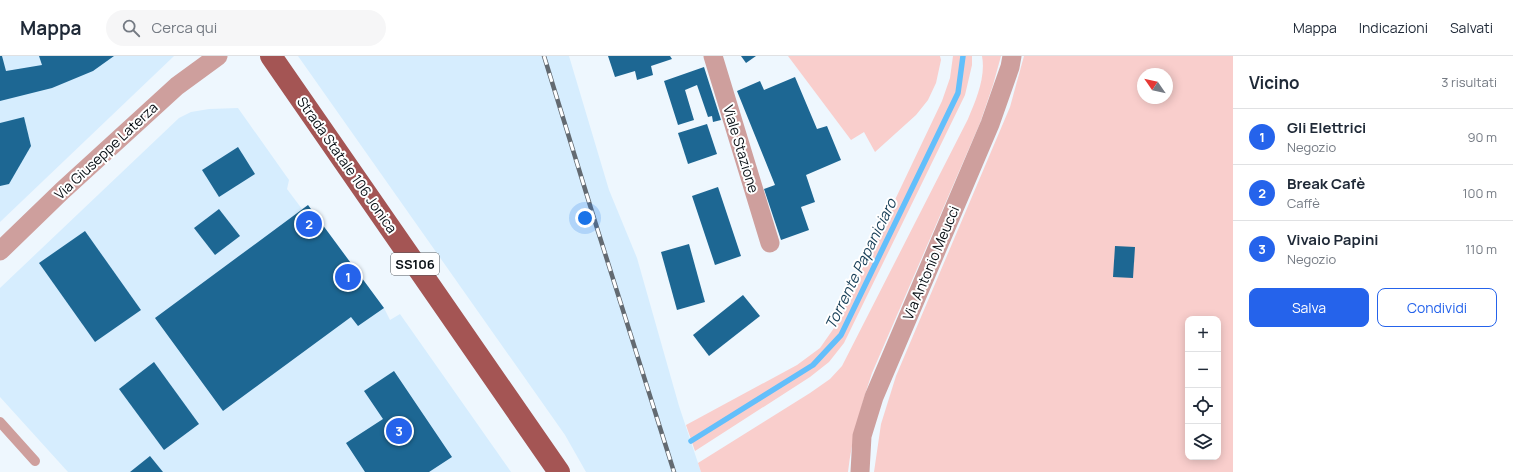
<!DOCTYPE html>
<html lang="it">
<head>
<meta charset="utf-8">
<style>
	:root { --surface:#fff; --page:#f6f6f7; --text:#1f2937; --muted:#747a83; --line:#e0e1e3; --accent:#2563eb }
	body { margin:0; font-family:Manrope,sans-serif; background:var(--page); color:var(--text) }
	.controls { position:absolute; right:12px; bottom:12px; display:grid; overflow:hidden; border-radius:8px; box-shadow:0 2px 10px #0003 }
	.controls button { width:36px; height:36px; display:grid; place-items:center; padding:0; border:0; border-bottom:1px solid var(--line); background:var(--surface); color:var(--text); font:20px sans-serif }
	.compass { position:absolute; left:1137px; top:12px; width:36px; height:36px; border-radius:50%; background:var(--surface); box-shadow:0 2px 10px #0003; rotate:304deg }
	.you { position:absolute; left:585px; top:162px; width:14px; height:14px; margin:-10px; border:3px solid #fff; border-radius:50%; background:#1a73e8; box-shadow:0 0 0 6px #1a73e833 }
	.badge { display:grid; place-items:center; width:26px; height:26px; border-radius:50%; background:var(--accent); color:#fff; font-size:13px; font-weight:700 }
	.pin { position:absolute; translate:-50% -50%; border:2px solid #fff; box-shadow:0 1px 4px #0006 }
	.list { margin:0; padding:0; list-style:none }
	h2 { display:flex; justify-content:space-between; align-items:center; height:52px; margin:0; padding:0 16px; font-size:17px }
	h2 small { font-size:13px; font-weight:400; color:var(--muted) }
	.list li { display:grid; grid-template-columns:26px 1fr auto; gap:12px; align-items:center; box-sizing:border-box; height:56px; padding:0 16px; border-top:1px solid var(--line) }
	.list b { display:block; font-size:15px; white-space:nowrap }
	.list p { margin:0; font-size:13px; white-space:nowrap; color:var(--muted) }
	.list em { font-size:13px; font-style:normal; color:var(--muted) }
	.actions { display:flex; gap:8px; padding:12px 16px }
	.actions a { flex:1; padding:9px 0; border:1px solid var(--accent); border-radius:8px; text-align:center; font-size:14px; color:var(--accent) }
	.actions .main { background:var(--accent); color:#fff }
	.icon { flex:none; width:22px; height:22px; fill:none; stroke:currentColor; stroke-width:2; stroke-linecap:round; stroke-linejoin:round }
	.map { position:relative; flex:none; width:1233px; height:416px; overflow:hidden }
	header { display:flex; align-items:center; gap:24px; box-sizing:border-box; height:56px; padding:0 20px; background:var(--surface); border-bottom:1px solid var(--line) }
	header strong { font-size:19px }
	nav { display:flex; gap:22px; margin-inline-start:auto; font-size:14px }
	.search { width:280px; height:36px; background:var(--page); display:flex; align-items:center; gap:10px; box-sizing:border-box; padding:0 14px; border-radius:22px; color:var(--muted); font-size:15px }
	main { display:flex }
	aside { flex:1; background:var(--surface) }
	.map>svg:first-child { display:block }
	.built { fill:#d6edfe }
	.green { fill:#f9cecc; fill-rule:evenodd }
	.lines { fill:none; stroke-linecap:round; stroke-linejoin:round }
	.stream { stroke:#63bffb; stroke-width:5.5 }
	.building { fill:#1d6793 }
	.service { stroke:#ce9f9d; stroke-width:10 }
	.minor { stroke:#ce9f9d; stroke-width:19 }
	.primary { stroke:#a45554; stroke-width:22 }
	.rail-casing { stroke:#636a71; stroke-width:4.5 }
	.rail { stroke:#fff; stroke-width:3; stroke-dasharray:9; stroke-linecap:butt }
	.labels { text-anchor:middle; stroke-width:4; stroke-linejoin:round; paint-order:stroke }
	.shield { fill:#fff; stroke:#52575b; stroke-width:1 }
	.shield-label { font-size:13px; font-weight:bold; fill:#080f15 }
	.street-label { font-size:14px; fill:#080f15; stroke:#fff }
	.water-label { font-size:15px; font-style:italic; fill:#163d56; stroke:#fff }
</style>
</head>
<body>
<header>
<strong>Mappa</strong>
<div class="search"><svg class="icon" aria-label="search" viewBox="0 0 24 24"><circle cx="10" cy="10" r="6"/><path d="M15 15l6 6"/></svg>Cerca qui</div>
<nav><a>Mappa</a><a>Indicazioni</a><a>Salvati</a></nav>
</header>
<main>
<div class="map">
<svg width="1233" height="416" viewBox="0 0 1233 416">
	<rect width="100%" height="100%" fill="#eef7fe"/>
	<g class="built">
		<polygon points="0,0 174,0 0,166"/>
		<polygon points="298,0 569,0 609,134 637,202 679,350 701,416 586,416 565,379"/>
		<polygon points="238,52 289,124 287,133 302,153 308,149 384,252 390,264 400,258 511,416 68,416 0,341 0,232 179,62 191,56 209,53"/>
	</g>
	<g class="green">
		<polygon points="788,0 940,0 941,4 936,27 928,44 916,59 875,96 864,76 851,84"/>
		<polygon points="953,0 972,0 972,9 965,39 844,287 829,306 810,321 695,395 686,369 797,309 820,292 834,272 942,45 950,22"/>
		<path d="M982 0H1001L993 29 980 67 872 317C861 350 852 382 848 416H701L698 407 810 337 830 323 842 310 968 63C976 44 986 21 982 0Z"/>
		<path d="M1024 0H1233V416H874L881 368 896 320 1010 51ZM1143 18H1167V42H1143ZM1188 263H1218V401H1188Z"/>
	</g>
	<g class="lines">
		<polyline class="stream" points="691,385 813,309 841,279 958,37 963,0"/>
	</g>
	<g class="building">
		<polygon points="0,0 2,0 6,15 42,9 39,0 114,0 93,15 52,32 0,45"/>
		<polygon points="608,0 670,0 672,3 651,10 653,19 637,24 635,15 615,21"/>
		<polygon points="741,0 756,0 746,7"/>
		<polygon points="704,11 721,64 713,66 712,60 708,61 697,29 685,34 694,64 678,69 664,25"/>
		<polygon points="795,21 817,73 827,70 841,104 806,119 815,146 801,151 809,174 781,184 764,133 775,129 737,35 760,25 764,34"/>
		<polygon points="24,61 31,90 9,128 0,130 0,67"/>
		<polygon points="707,68 717,98 688,108 678,77"/>
		<polygon points="238,91 255,118 219,141 202,114"/>
		<polygon points="718,131 741,200 715,209 692,140"/>
		<polygon points="308,149 384,252 358,270 351,261 223,355 155,262"/>
		<polygon points="219,153 240,180 215,199 194,172"/>
		<polygon points="85,175 141,254 95,286 39,207"/>
		<polygon points="689,188 705,246 677,254 661,196"/>
		<polygon points="1115,190 1135,191 1133,222 1113,221"/>
		<polygon points="743,239 760,260 709,300 693,279"/>
		<polygon points="154,306 199,368 164,394 119,333"/>
		<polygon points="394,315 452,401 429,416 365,416 346,387 383,363 364,335"/>
		<polygon points="150,400 163,416 130,416"/>
	</g>
	<g class="lines">
		<polyline class="service" points="0,366 35,405"/>
		<g class="minor">
			<polyline points="713,0 770,187"/>
			<polyline points="0,195 62,135 177,30 218,0"/>
			<polyline points="860,416 862,380 874,341 990,68 1010,11 1012,0"/>
		</g>
		<polyline class="primary" points="271,0 559,416"/>
		<defs>
			<polyline id="rail" points="544,0 597,172 674,416"/>
		</defs>
		<use href="#rail" class="rail-casing"/>
		<use href="#rail" class="rail"/>
	</g>
	<g class="labels">
		<rect class="shield" x="391" y="197" width="48" height="22" rx="3"/>
		<g class="shield-label">
			<text x="415" y="213">SS106</text>
		</g>
		<g class="street-label">
			<text transform="translate(741 93) rotate(73)" y="5">Viale Stazione</text>
			<text transform="translate(106 95) rotate(-43)" y="5">Via Giuseppe Laterza</text>
			<text transform="translate(347 109) rotate(55)" y="5">Strada Statale 106 Jonica</text>
			<text transform="translate(931 207) rotate(-67)" y="5">Via Antonio Meucci</text>
		</g>
		<g class="water-label">
			<text transform="translate(861 208) rotate(-64)" y="5">Torrente Papaniciaro</text>
		</g>
	</g>
</svg>
<div class="controls">
<button>+</button>
<button>−</button>
<button><svg class="icon" aria-label="locate" viewBox="0 0 24 24"><circle cx="12" cy="12" r="6"/><path d="M12 2v4M12 18v4M2 12h4M18 12h4"/></svg></button>
<button><svg class="icon" aria-label="layers" viewBox="0 0 24 24"><path d="M12 4l9 5-9 5-9-5zM3 14l9 5 9-5"/></svg></button>
</div>
<svg class="compass" viewBox="-18 -18 36 36"><path d="M0-13l5 13h-10z" fill="#e53935"/><path d="M0 13l5-13h-10z" fill="#747a83"/></svg>
<div class="you"></div>
<div class="pin badge" style="left:348px;top:221px">1</div>
<div class="pin badge" style="left:309px;top:168px">2</div>
<div class="pin badge" style="left:399px;top:375px">3</div>
</div>
<aside>
<h2>Vicino<small>3 risultati</small></h2>
<ul class="list">
<li><span class="badge">1</span><div><b>Gli Elettrici</b><p>Negozio</p></div><em>90 m</em></li>
<li><span class="badge">2</span><div><b>Break Cafè</b><p>Caffè</p></div><em>100 m</em></li>
<li><span class="badge">3</span><div><b>Vivaio Papini</b><p>Negozio</p></div><em>110 m</em></li>
</ul>
<div class="actions"><a class="main">Salva</a><a>Condividi</a></div>
</aside>
</main>
</body>
</html>
